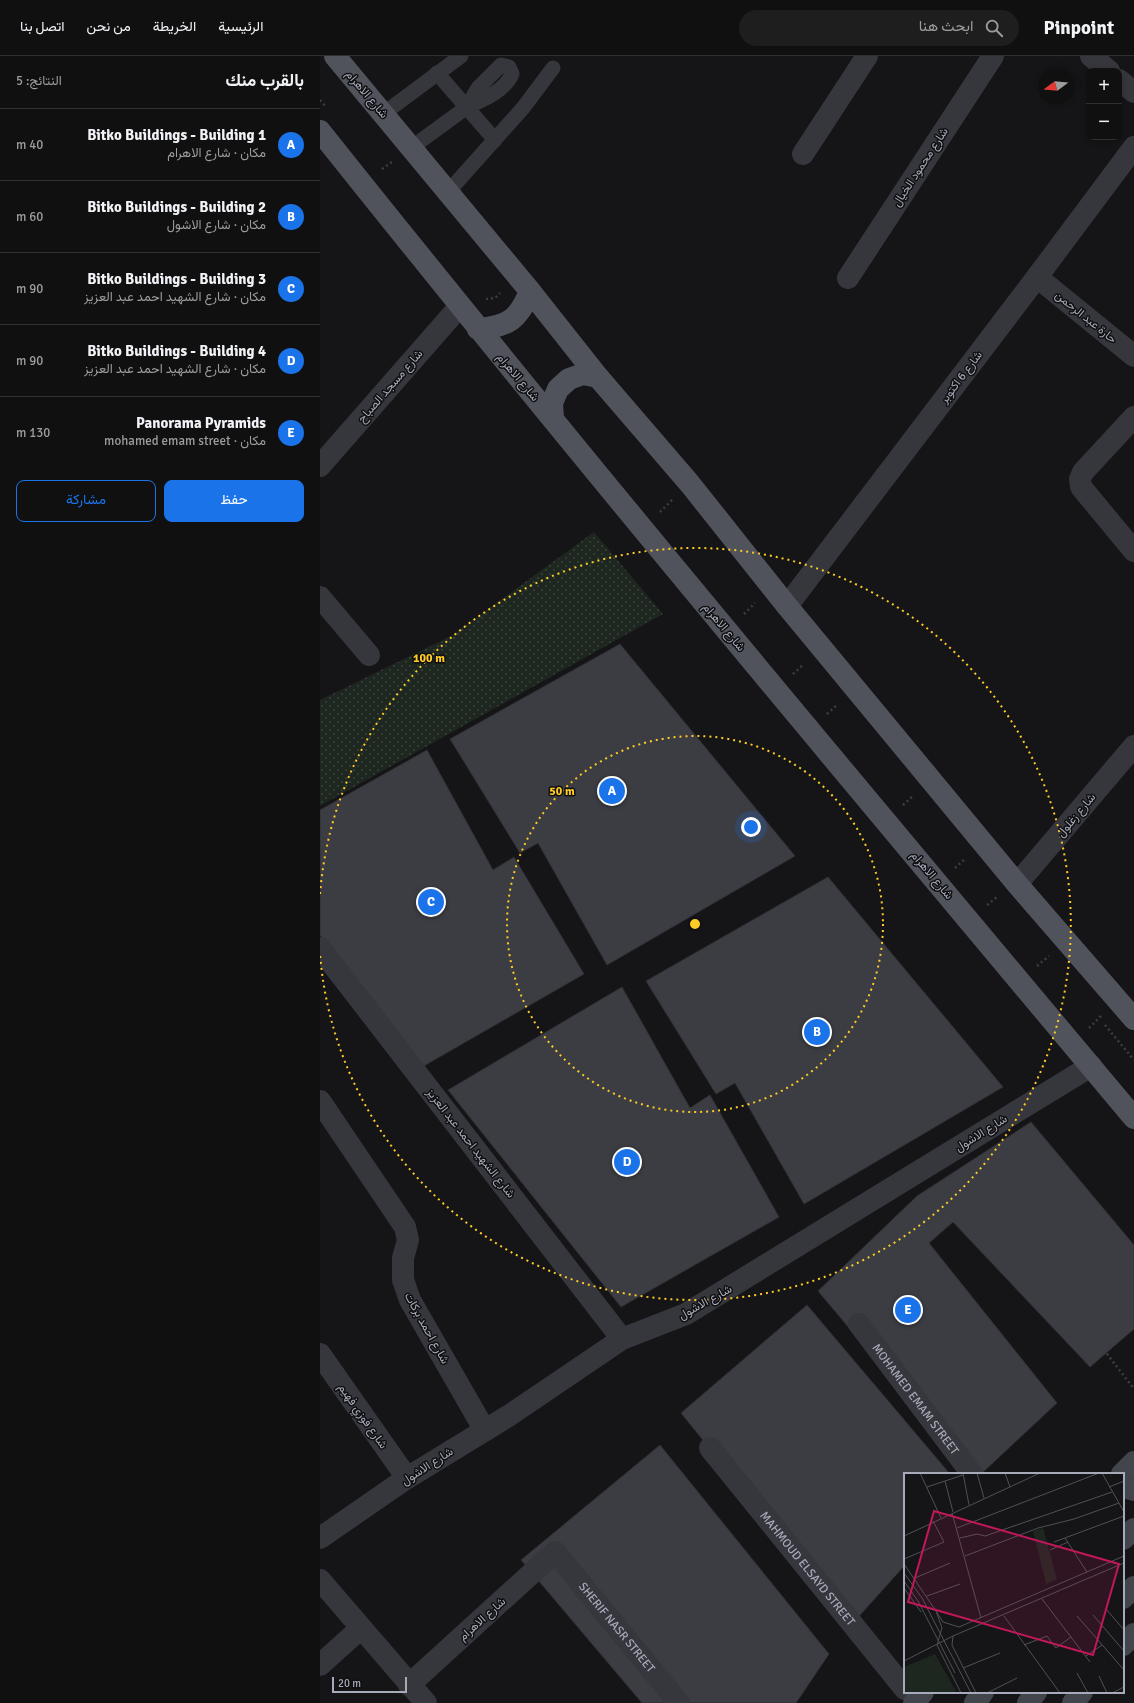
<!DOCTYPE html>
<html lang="ar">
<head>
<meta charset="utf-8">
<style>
	:root { --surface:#101011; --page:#1e1e1f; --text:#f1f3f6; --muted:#9c9d9f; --line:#303031; --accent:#1a73e8 }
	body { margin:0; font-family:Signika,Vazirmatn,sans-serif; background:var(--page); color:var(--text); direction:rtl }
	.controls { position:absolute; right:12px; top:12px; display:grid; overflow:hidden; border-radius:8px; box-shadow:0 2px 6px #0003 }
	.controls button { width:36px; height:36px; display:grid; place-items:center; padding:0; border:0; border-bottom:1px solid var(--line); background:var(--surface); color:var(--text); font:20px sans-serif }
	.compass { position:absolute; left:718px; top:12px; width:36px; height:36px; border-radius:50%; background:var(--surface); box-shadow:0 2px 6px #0003; rotate:254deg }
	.scale { position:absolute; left:12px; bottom:10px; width:75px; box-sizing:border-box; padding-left:4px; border:2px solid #a6aab9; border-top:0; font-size:11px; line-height:14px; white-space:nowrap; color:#a6aab9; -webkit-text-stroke:3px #101012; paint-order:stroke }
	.you { position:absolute; left:431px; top:771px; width:14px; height:14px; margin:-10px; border:3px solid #fff; border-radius:50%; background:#1a73e8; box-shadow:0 0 0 6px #1a73e833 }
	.badge { display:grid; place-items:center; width:26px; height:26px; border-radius:50%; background:var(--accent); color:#fff; font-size:13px; font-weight:700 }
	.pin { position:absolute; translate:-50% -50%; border:2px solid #fff; box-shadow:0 1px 4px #0006 }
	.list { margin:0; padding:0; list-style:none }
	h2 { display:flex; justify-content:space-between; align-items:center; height:52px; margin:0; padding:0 16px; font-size:17px }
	h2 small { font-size:13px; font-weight:400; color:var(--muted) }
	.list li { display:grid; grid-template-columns:26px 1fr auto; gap:12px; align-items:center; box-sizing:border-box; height:72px; padding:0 16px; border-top:1px solid var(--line) }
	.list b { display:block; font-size:15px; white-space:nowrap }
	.list p { margin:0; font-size:13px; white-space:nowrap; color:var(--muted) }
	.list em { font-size:13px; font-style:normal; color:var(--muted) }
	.actions { display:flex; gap:8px; padding:12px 16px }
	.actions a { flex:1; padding:9px 0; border:1px solid var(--accent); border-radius:8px; text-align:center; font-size:14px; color:var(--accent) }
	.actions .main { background:var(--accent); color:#fff }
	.icon { flex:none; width:22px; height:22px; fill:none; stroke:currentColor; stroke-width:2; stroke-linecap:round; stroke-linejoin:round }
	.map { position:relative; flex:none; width:814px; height:1647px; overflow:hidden; direction:ltr }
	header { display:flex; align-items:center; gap:24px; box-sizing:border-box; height:56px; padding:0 20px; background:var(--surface); border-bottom:1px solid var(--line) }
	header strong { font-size:19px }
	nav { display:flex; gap:22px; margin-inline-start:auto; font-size:14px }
	.search { width:280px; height:36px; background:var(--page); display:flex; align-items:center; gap:10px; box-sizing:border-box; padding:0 14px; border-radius:22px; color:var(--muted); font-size:15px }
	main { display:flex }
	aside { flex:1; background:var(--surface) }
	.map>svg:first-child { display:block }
	.grass { fill:url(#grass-dots) }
	.building { fill:#3c3d42; stroke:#2f2f34 }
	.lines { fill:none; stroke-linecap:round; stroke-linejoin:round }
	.path { stroke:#3c3d44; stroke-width:2.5; stroke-dasharray:2 3; stroke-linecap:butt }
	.service { stroke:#36363d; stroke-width:15 }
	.minor { stroke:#36363d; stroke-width:22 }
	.tertiary { stroke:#36363d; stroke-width:22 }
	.secondary { stroke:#43454d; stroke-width:22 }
	.primary { stroke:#51535c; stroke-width:22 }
	.ring { fill:none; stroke:#ffcb25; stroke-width:2; stroke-dasharray:2 4 }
	.labels { text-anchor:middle; stroke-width:3; stroke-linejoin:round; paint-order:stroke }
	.street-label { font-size:12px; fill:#a6aab9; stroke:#101012 }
	.inset-road { fill:none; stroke:#4f5158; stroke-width:1 }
	.view { fill:#c2185b; fill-opacity:0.15; stroke:#c2185b; stroke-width:2 }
	.inset-edge { fill:none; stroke:#a6aab9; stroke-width:2 }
	.centre { fill:#ffcb25; stroke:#101012; stroke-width:2 }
	.ring-label { font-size:12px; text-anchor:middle; font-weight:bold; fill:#ffcb25; stroke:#101012; stroke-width:3; stroke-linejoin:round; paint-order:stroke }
</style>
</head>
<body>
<header>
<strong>Pinpoint</strong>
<div class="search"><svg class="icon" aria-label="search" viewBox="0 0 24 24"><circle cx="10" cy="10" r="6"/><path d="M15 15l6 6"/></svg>ابحث هنا</div>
<nav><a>الرئيسية</a><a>الخريطة</a><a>من نحن</a><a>اتصل بنا</a></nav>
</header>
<main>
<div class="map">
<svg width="814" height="1647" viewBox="0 0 814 1647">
	<defs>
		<pattern id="grass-dots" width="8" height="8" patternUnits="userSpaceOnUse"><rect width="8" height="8" fill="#1d261f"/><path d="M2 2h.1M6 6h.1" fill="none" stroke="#3b433d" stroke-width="1.8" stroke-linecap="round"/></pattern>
	</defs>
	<rect width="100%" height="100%" fill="#151517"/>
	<polygon class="grass" points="274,476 343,558 0,750 0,644 131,580"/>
	<g class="building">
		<polygon points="300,588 475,800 287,909 218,787 200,797 130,683"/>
		<polygon points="107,694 173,814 194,801 264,918 102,1011 0,879 0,754"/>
		<polygon points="508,821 683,1031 484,1148 415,1027 396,1038 326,925"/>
		<polygon points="302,931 370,1052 390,1039 459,1161 301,1251 128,1034"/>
		<polygon points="711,1066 814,1189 814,1273 770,1311 633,1166 609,1187 737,1347 661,1418 652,1418 498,1235 597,1140"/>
		<polygon points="487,1249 630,1418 585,1418 585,1509 532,1568 361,1357"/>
		<polygon points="340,1389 509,1598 476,1647 322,1647 201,1504"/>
	</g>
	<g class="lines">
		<g class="path">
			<polyline points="0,44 6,51"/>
			<polyline points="62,113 72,106"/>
			<polyline points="166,243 175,242 180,237"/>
			<polyline points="340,456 352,444"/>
			<polyline points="424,558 435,547"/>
			<polyline points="473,618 484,608"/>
			<polyline points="507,658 518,648"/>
			<polyline points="583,749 593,740"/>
			<polyline points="635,812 646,802"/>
			<polyline points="667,849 677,841"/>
			<polyline points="717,910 729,900"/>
			<polyline points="785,969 814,1004"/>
			<polyline points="769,972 781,960"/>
			<polyline points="674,1151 814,1333"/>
		</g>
		<g class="service">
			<path d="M181 9 189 11 192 18C185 35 162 44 147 51L158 32Z"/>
			<polyline points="117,17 175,84"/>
			<polyline points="63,58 141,0"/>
			<polyline points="91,92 147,51"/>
			<polyline points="128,136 203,52 233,12"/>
		</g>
		<g class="minor">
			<polyline points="771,0 789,15"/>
			<polyline points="799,24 814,36"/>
			<polyline points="483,98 547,0"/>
			<polyline points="717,221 814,300"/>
			<polyline points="528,222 673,0"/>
			<polyline points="814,361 763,416 760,423 761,431 814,495"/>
			<polyline points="0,410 140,250"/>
			<polyline points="0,541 49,599"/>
			<polyline points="467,550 717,221 814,91"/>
			<polyline points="0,892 302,1283"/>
			<polyline points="0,1045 85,1171 88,1184 83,1202 83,1224 90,1244 164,1373"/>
			<path id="s1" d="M539 1268 652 1418"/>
			<polyline points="0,1298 87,1422"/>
			<path id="s2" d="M390 1392 585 1633"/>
			<polyline points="0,1482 87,1422 190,1359 302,1283 366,1258 771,1010"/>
			<polyline points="0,1524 106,1647"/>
			<polyline points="0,1609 41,1572"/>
			<path id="s3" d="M89 1629 235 1496 359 1647"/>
		</g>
		<polyline class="tertiary" points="697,828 814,690"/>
		<g class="secondary">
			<polyline points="802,1418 814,1406"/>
			<polyline points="803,1431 814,1434"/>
			<polyline points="803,1483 814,1473"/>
			<polyline points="803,1542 814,1531"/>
			<polyline points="803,1589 814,1578"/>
			<polyline points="594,1647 603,1636"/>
			<polyline points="655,1647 663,1636"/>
			<polyline points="708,1647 716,1636"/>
			<polyline points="753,1647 762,1636"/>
		</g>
		<g class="primary">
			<polyline points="15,0 210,235 278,321 370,428 467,550 697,828 814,963"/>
			<path d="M0 75C266 409 540 735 814 1062"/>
			<path d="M158 273C188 271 199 263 210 235"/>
			<polyline points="233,363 232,347 238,333 249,323 263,318 278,321"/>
		</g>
	</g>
	<g class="ring">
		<circle cx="375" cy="868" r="188"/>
		<path d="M0 838A376 376 0 1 1 0 898"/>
	</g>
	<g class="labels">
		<g class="street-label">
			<text transform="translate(47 38) rotate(50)" y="4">شارع الاهرام</text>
			<text transform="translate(600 111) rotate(-57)" y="4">شارع محمود الخيال</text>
			<text transform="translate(766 261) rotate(39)" y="4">حارة عبد الرحمن</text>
			<text transform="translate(198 321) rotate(50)" y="4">شارع الاهرام</text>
			<text transform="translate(641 321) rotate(-53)" y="4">شارع 6 اكتوبر</text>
			<text transform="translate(70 330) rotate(-49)" y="4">شارع مسجد الصباح</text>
			<text transform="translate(404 571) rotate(50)" y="4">شارع الاهرام</text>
			<text transform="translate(756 759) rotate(-50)" y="4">شارع زغلول</text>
			<text transform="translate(612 819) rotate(50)" y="4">شارع الاهرام</text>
			<text transform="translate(661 1077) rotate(-32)" y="4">شارع الاشول</text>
			<text transform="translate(151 1087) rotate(52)" y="4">شارع الشهيد احمد عبد العزيز</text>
			<text transform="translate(385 1246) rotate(-29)" y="4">شارع الاشول</text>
			<text transform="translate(107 1272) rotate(61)" y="4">شارع احمد بركات</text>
			<text dy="4" stroke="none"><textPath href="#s1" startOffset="94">MOHAMED EMAM STREET</textPath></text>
			<text transform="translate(43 1360) rotate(55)" y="4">شارع فوزي فهيم</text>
			<text transform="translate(107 1410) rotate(-33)" y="4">شارع الاشول</text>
			<text dy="4" stroke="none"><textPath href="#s2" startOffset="155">MAHMOUD ELSAYD STREET</textPath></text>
			<text transform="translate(162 1563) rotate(-42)" y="4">شارع الاهرام</text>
			<text dy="4" stroke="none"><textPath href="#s3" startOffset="295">SHERIF NASR STREET</textPath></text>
		</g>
	</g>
	<g transform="translate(584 1417)">
		<rect width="220" height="220" fill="#151517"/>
		<path d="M139 55 153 106 142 111 129 58Z" fill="#1d261f"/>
		<path d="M31 181 53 220H0V194Z" fill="#1d261f"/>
		<path class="inset-road" d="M16 0 37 45M59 0 65 32M73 0 80 25M101 0 106 14M198 0 220 39M41 8 49 39M23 14 59 2M205 14 220 8M48 40 77 145M53 55 195 0M0 63 136 0M56 65 73 61 81 63 208 19M161 65 183 99M150 69 220 43M146 77 164 69M61 83 134 55 170 46 215 30M0 86 40 69 29 48M0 91 32 138 38 155 33 172 57 220M0 100 18 125 67 220M11 105 46 90M0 108 14 128 51 200M0 115 17 139M23 123 56 111M138 126 186 189M203 137 220 157M32 138 39 149 55 154 220 83M189 142 220 178M100 143 156 220M173 143 220 197M49 163 48 172 72 220M120 172 143 163 152 175 167 164M182 183 198 172M0 188 49 163 220 90M59 195 96 180M173 200 184 220M195 203 203 220M83 220 113 205M208 220 220 214"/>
		<path class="view" d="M30 38 215 91 189 182 4 129Z"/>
		<rect width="220" height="220" class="inset-edge"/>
	</g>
	<circle cx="375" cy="868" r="6" class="centre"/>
	<g class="ring-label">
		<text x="109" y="606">100 m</text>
		<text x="242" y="739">50 m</text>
	</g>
</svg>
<div class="controls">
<button>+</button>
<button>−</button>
</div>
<svg class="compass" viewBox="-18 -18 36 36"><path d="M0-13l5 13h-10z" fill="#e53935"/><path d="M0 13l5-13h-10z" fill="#9c9d9f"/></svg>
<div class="scale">20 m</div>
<div class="you"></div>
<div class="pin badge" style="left:292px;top:735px">A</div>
<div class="pin badge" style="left:497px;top:976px">B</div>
<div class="pin badge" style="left:111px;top:846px">C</div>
<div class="pin badge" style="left:307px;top:1106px">D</div>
<div class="pin badge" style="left:588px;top:1254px">E</div>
</div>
<aside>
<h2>بالقرب منك<small>النتائج: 5</small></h2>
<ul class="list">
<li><span class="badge">A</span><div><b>Bitko Buildings - Building 1</b><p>مكان · شارع الاهرام</p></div><em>40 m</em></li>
<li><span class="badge">B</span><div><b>Bitko Buildings - Building 2</b><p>مكان · شارع الاشول</p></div><em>60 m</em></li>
<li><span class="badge">C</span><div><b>Bitko Buildings - Building 3</b><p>مكان · شارع الشهيد احمد عبد العزيز</p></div><em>90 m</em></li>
<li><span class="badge">D</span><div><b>Bitko Buildings - Building 4</b><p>مكان · شارع الشهيد احمد عبد العزيز</p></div><em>90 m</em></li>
<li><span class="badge">E</span><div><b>Panorama Pyramids</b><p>مكان · mohamed emam street</p></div><em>130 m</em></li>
</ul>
<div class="actions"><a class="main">حفظ</a><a>مشاركة</a></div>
</aside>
</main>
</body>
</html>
